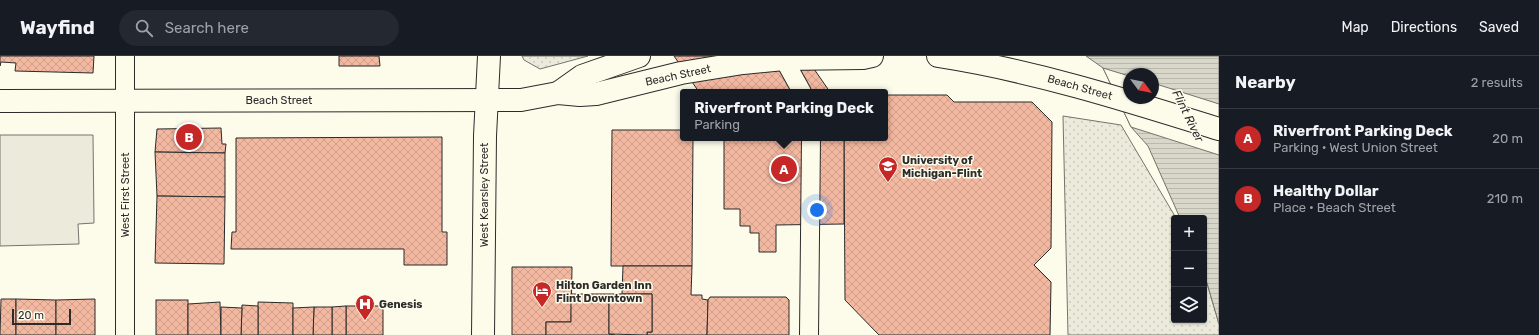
<!DOCTYPE html>
<html lang="en">
<head>
<meta charset="utf-8">
<style>
	:root { --surface:#171b24; --page:#242831; --text:#f1f3f6; --muted:#9ea1a6; --line:#363941; --accent:#c62828 }
	body { margin:0; font-family:Rubik,sans-serif; background:var(--page); color:var(--text) }
	.controls { position:absolute; right:12px; bottom:12px; display:grid; overflow:hidden; border-radius:4px; box-shadow:0 1px 3px #0004 }
	.controls button { width:36px; height:36px; display:grid; place-items:center; padding:0; border:0; border-bottom:1px solid var(--line); background:var(--surface); color:var(--text); font:20px sans-serif }
	.compass { position:absolute; left:1123px; top:12px; width:36px; height:36px; border-radius:50%; background:var(--surface); box-shadow:0 1px 3px #0004; rotate:122deg }
	.scale { position:absolute; left:12px; bottom:10px; width:59px; box-sizing:border-box; padding-left:4px; border:2px solid #2b2b2b; border-top:0; font-size:11px; line-height:14px; white-space:nowrap; color:#2b2b2b; -webkit-text-stroke:3px #fdfbea; paint-order:stroke }
	.you { position:absolute; left:817px; top:154px; width:14px; height:14px; margin:-10px; border:3px solid #fff; border-radius:50%; background:#1a73e8; box-shadow:0 0 0 6px #1a73e833 }
	.badge { display:grid; place-items:center; width:26px; height:26px; border-radius:50%; background:var(--accent); color:#fff; font-size:13px; font-weight:700 }
	.pin { position:absolute; translate:-50% -50%; border:2px solid #fff; box-shadow:0 1px 4px #0006 }
	.popup { position:absolute; left:680px; top:33px; width:208px; height:52px; box-sizing:border-box; display:grid; place-content:center; border-radius:4px; background:var(--surface); filter:drop-shadow(0 1px 3px #0005); font-size:13px; white-space:nowrap; color:var(--muted) }
	.popup b { font-size:15px; color:var(--text) }
	.popup::after { content:''; position:absolute; left:50%; top:100%; margin-left:-8px; border:8px solid transparent; border-top-color:var(--surface) }
	.list { margin:0; padding:0; list-style:none }
	h2 { display:flex; justify-content:space-between; align-items:center; height:52px; margin:0; padding:0 16px; font-size:17px }
	h2 small { font-size:13px; font-weight:400; color:var(--muted) }
	.list li { display:grid; grid-template-columns:26px 1fr auto; gap:12px; align-items:center; box-sizing:border-box; height:60px; padding:0 16px; border-top:1px solid var(--line) }
	.list b { display:block; font-size:15px; white-space:nowrap }
	.list p { margin:0; font-size:13px; white-space:nowrap; color:var(--muted) }
	.list em { font-size:13px; font-style:normal; color:var(--muted) }
	.icon { flex:none; width:22px; height:22px; fill:none; stroke:currentColor; stroke-width:2; stroke-linecap:round; stroke-linejoin:round }
	.map { position:relative; flex:none; width:1219px; height:279px; overflow:hidden }
	header { display:flex; align-items:center; gap:24px; box-sizing:border-box; height:56px; padding:0 20px; background:var(--surface); border-bottom:1px solid var(--line) }
	header strong { font-size:19px }
	nav { display:flex; gap:22px; margin-inline-start:auto; font-size:14px }
	.search { width:280px; height:36px; background:var(--page); display:flex; align-items:center; gap:10px; box-sizing:border-box; padding:0 14px; border-radius:22px; color:var(--muted); font-size:15px }
	main { display:flex }
	aside { flex:1; background:var(--surface) }
	.map>svg:first-child { display:block }
	.park { fill:url(#park-dots); stroke:#74746e }
	.parking { fill:#eceadb; stroke:#74746e }
	.water { fill:url(#water-rules); stroke:#74746e; fill-rule:evenodd }
	.pier { fill:#fdfbea; stroke:#74746e }
	.building { fill:url(#building-cross-hatch); stroke:#2b2b2b }
	.lines { fill:none; stroke-linecap:round; stroke-linejoin:round }
	.minor-casing { stroke:#2b2b2b; stroke-width:20 }
	.tertiary-casing { stroke:#2b2b2b; stroke-width:24 }
	.minor { stroke:#fdfbea; stroke-width:18 }
	.tertiary { stroke:#fdfbea; stroke-width:22 }
	.labels { text-anchor:middle; stroke-width:3; stroke-linejoin:round; paint-order:stroke }
	.street-label { font-size:11px; fill:#2b2b2b; stroke:#fdfbea }
	.poi-label { font-size:11px; font-weight:bold; fill:#2b2b2b; stroke:#fdfbea; text-anchor:start }
	.water-label { font-size:12px; font-style:italic; fill:#2b2b2b; stroke:#fdfbea }
</style>
</head>
<body>
<header>
<strong>Wayfind</strong>
<div class="search"><svg class="icon" aria-label="search" viewBox="0 0 24 24"><circle cx="10" cy="10" r="6"/><path d="M15 15l6 6"/></svg>Search here</div>
<nav><a>Map</a><a>Directions</a><a>Saved</a></nav>
</header>
<main>
<div class="map">
<svg width="1219" height="279" viewBox="0 0 1219 279">
	<defs>
		<pattern id="park-dots" width="8" height="8" patternUnits="userSpaceOnUse"><rect width="8" height="8" fill="#ecebdb"/><path d="M2 2h.1M6 6h.1" fill="none" stroke="#cbcabc" stroke-width="1.8" stroke-linecap="round"/></pattern>
		<pattern id="water-rules" width="6" height="5" patternUnits="userSpaceOnUse"><rect width="6" height="5" fill="#d8d7c9"/><path d="M0 2.5h6" fill="none" stroke="#bab9ad"/></pattern>
		<pattern id="building-cross-hatch" width="8" height="8" patternUnits="userSpaceOnUse"><rect width="8" height="8" fill="#f2b8a0"/><path d="M0 0l8 8M0 8l8-8" fill="none" stroke="#d09e8a"/></pattern>
	</defs>
	<rect width="100%" height="100%" fill="#fdfbea"/>
	<g class="park">
		<polygon points="522,0 588,0 540,13 524,4"/>
		<polygon points="1063,60 1121,69 1176,162 1174,162 1174,264 1204,264 1204,217 1219,268 1219,279 1068,279"/>
	</g>
	<polygon class="parking" points="0,79 93,79 94,167 78,168 79,188 0,190"/>
	<path class="water" d="M1086 0H1219V268L1204 217V162H1180L1148 90 1131 71 1103 12ZM1129 18H1153V42H1129Z"/>
	<polygon class="pier" points="1103,12 1129,20 1129,42 1153,42 1153,27 1219,48 1219,99 1131,71"/>
	<g class="building">
		<polygon points="0,0 94,0 93,17 15,15 16,7 1,6 0,10"/>
		<polygon points="339,0 379,0 380,10 339,10"/>
		<polygon points="674,0 805,0 830,36 699,36"/>
		<polygon points="885,39 947,39 954,46 1032,46 1052,66 1051,192 1034,209 1051,226 1050,279 879,279 845,244 844,82 885,82"/>
		<polygon points="221,72 222,88 226,88 225,97 155,96 157,73"/>
		<polygon points="612,74 683,74 683,82 693,82 692,210 611,210"/>
		<polygon points="442,81 442,176 447,176 447,209 404,209 404,193 231,193 232,176 236,176 236,82"/>
		<polygon points="724,82 844,82 844,168 776,169 776,196 759,196 759,177 750,177 750,170 740,170 740,153 724,153"/>
		<polygon points="155,96 225,97 225,141 157,140"/>
		<polygon points="157,140 225,141 224,208 155,207"/>
		<polygon points="623,210 692,210 691,239 702,239 702,243 708,244 707,279 647,279 647,276 652,276 652,238 622,238"/>
		<polygon points="512,211 572,211 571,266 546,266 546,279 512,279"/>
		<polygon points="571,238 609,238 609,278 615,279 546,279 546,266 571,266"/>
		<polygon points="609,238 652,238 652,276 647,276 647,279 609,278"/>
		<polygon points="710,241 786,241 789,244 789,279 707,279 708,244"/>
		<polygon points="1,243 16,243 16,279 0,279"/>
		<polygon points="16,243 56,244 56,279 16,279"/>
		<polygon points="95,243 95,279 56,279 56,244"/>
		<rect x="156" y="244" width="32" height="35"/>
		<polygon points="220,246 221,279 188,279 188,248"/>
		<polygon points="258,246 293,247 293,279 258,279"/>
		<polygon points="242,249 258,250 258,279 241,279"/>
		<rect x="346" y="250" width="37" height="29"/>
		<polygon points="346,250 346,279 332,279 332,251"/>
		<polygon points="221,251 242,252 241,279 221,279"/>
		<polygon points="314,251 332,251 332,279 313,279"/>
		<polygon points="314,251 313,279 293,279 293,252"/>
	</g>
	<g class="lines">
		<defs>
			<g id="minor">
				<polyline points="782,0 802,36"/>
				<polyline points="125,279 125,0"/>
				<polyline points="809,279 811,82"/>
			</g>
			<g id="tertiary">
				<path d="M938 0C1035 15 1126 44 1219 73"/>
				<polyline points="558,37 582,20 639,0"/>
				<polyline points="0,45 521,44 558,37 580,39 596,38 681,17 743,7 784,3 863,2 872,0"/>
				<polyline points="483,279 485,80 489,0"/>
			</g>
		</defs>
		<use href="#minor" class="minor-casing"/>
		<use href="#tertiary" class="tertiary-casing"/>
		<use href="#minor" class="minor"/>
		<use href="#tertiary" class="tertiary"/>
	</g>
	<defs>
		<symbol id="university-pin" viewBox="-11 -11 22 30"><path d="M0 17L-7.5 6A9.5 9.5 0 1 1 7.5 6Z" fill="#c62828" stroke="#fdfbea"/><path d="M0-5L7-2L0 1L-7-2ZM-4 1L0 2.5L4 1V4Q0 6-4 4Z" fill="#fff"/></symbol>
		<symbol id="hotel-pin" viewBox="-11 -11 22 30"><path d="M0 17L-7.5 6A9.5 9.5 0 1 1 7.5 6Z" fill="#c62828" stroke="#fdfbea"/><path d="M-6-4.5h1.5V1H6V5H4.5V3h-9V5H-6ZM-4 0a1.8 1.8 0 1 1 3.6 0ZM.5 0V-2.5h3Q6-2.5 6 0Z" fill="#fff"/></symbol>
		<symbol id="hospital-pin" viewBox="-11 -11 22 30"><path d="M0 17L-7.5 6A9.5 9.5 0 1 1 7.5 6Z" fill="#c62828" stroke="#fdfbea"/><path d="M-5-5h3v3.5h4V-5h3V5h-3V1.5h-4V5h-3Z" fill="#fff"/></symbol>
	</defs>
	<g fill-rule="evenodd">
		<use href="#university-pin" x="877" y="99" width="22" height="30"/>
		<use href="#hotel-pin" x="531" y="224" width="22" height="30"/>
		<use href="#hospital-pin" x="354" y="237" width="22" height="30"/>
	</g>
	<g class="labels">
		<g class="street-label">
			<text transform="translate(678 19) rotate(-12)" y="4">Beach Street</text>
			<text transform="translate(1080 31) rotate(16)" y="4">Beach Street</text>
			<text x="279" y="48">Beach Street</text>
			<text transform="translate(125 139) rotate(-90)" y="4">West First Street</text>
			<text transform="translate(484 139) rotate(-90)" y="4">West Kearsley Street</text>
		</g>
		<g class="poi-label">
			<text x="902" y="108">University of<tspan x="902" dy="13">Michigan-Flint</tspan></text>
			<text x="556" y="233">Hilton Garden Inn<tspan x="556" dy="13">Flint Downtown</tspan></text>
			<text x="379" y="252">Genesis</text>
		</g>
		<g class="water-label">
			<text transform="translate(1188 60) rotate(64)" y="4">Flint River</text>
		</g>
	</g>
</svg>
<div class="controls">
<button>+</button>
<button>−</button>
<button><svg class="icon" aria-label="layers" viewBox="0 0 24 24"><path d="M12 4l9 5-9 5-9-5zM3 14l9 5 9-5"/></svg></button>
</div>
<svg class="compass" viewBox="-18 -18 36 36"><path d="M0-13l5 13h-10z" fill="#e53935"/><path d="M0 13l5-13h-10z" fill="#9ea1a6"/></svg>
<div class="scale">20 m</div>
<div class="you"></div>
<div class="pin badge" style="left:784px;top:113px">A</div>
<div class="popup"><b>Riverfront Parking Deck</b>Parking</div>
<div class="pin badge" style="left:189px;top:81px">B</div>
</div>
<aside>
<h2>Nearby<small>2 results</small></h2>
<ul class="list">
<li><span class="badge">A</span><div><b>Riverfront Parking Deck</b><p>Parking · West Union Street</p></div><em>20 m</em></li>
<li><span class="badge">B</span><div><b>Healthy Dollar</b><p>Place · Beach Street</p></div><em>210 m</em></li>
</ul>
</aside>
</main>
</body>
</html>
